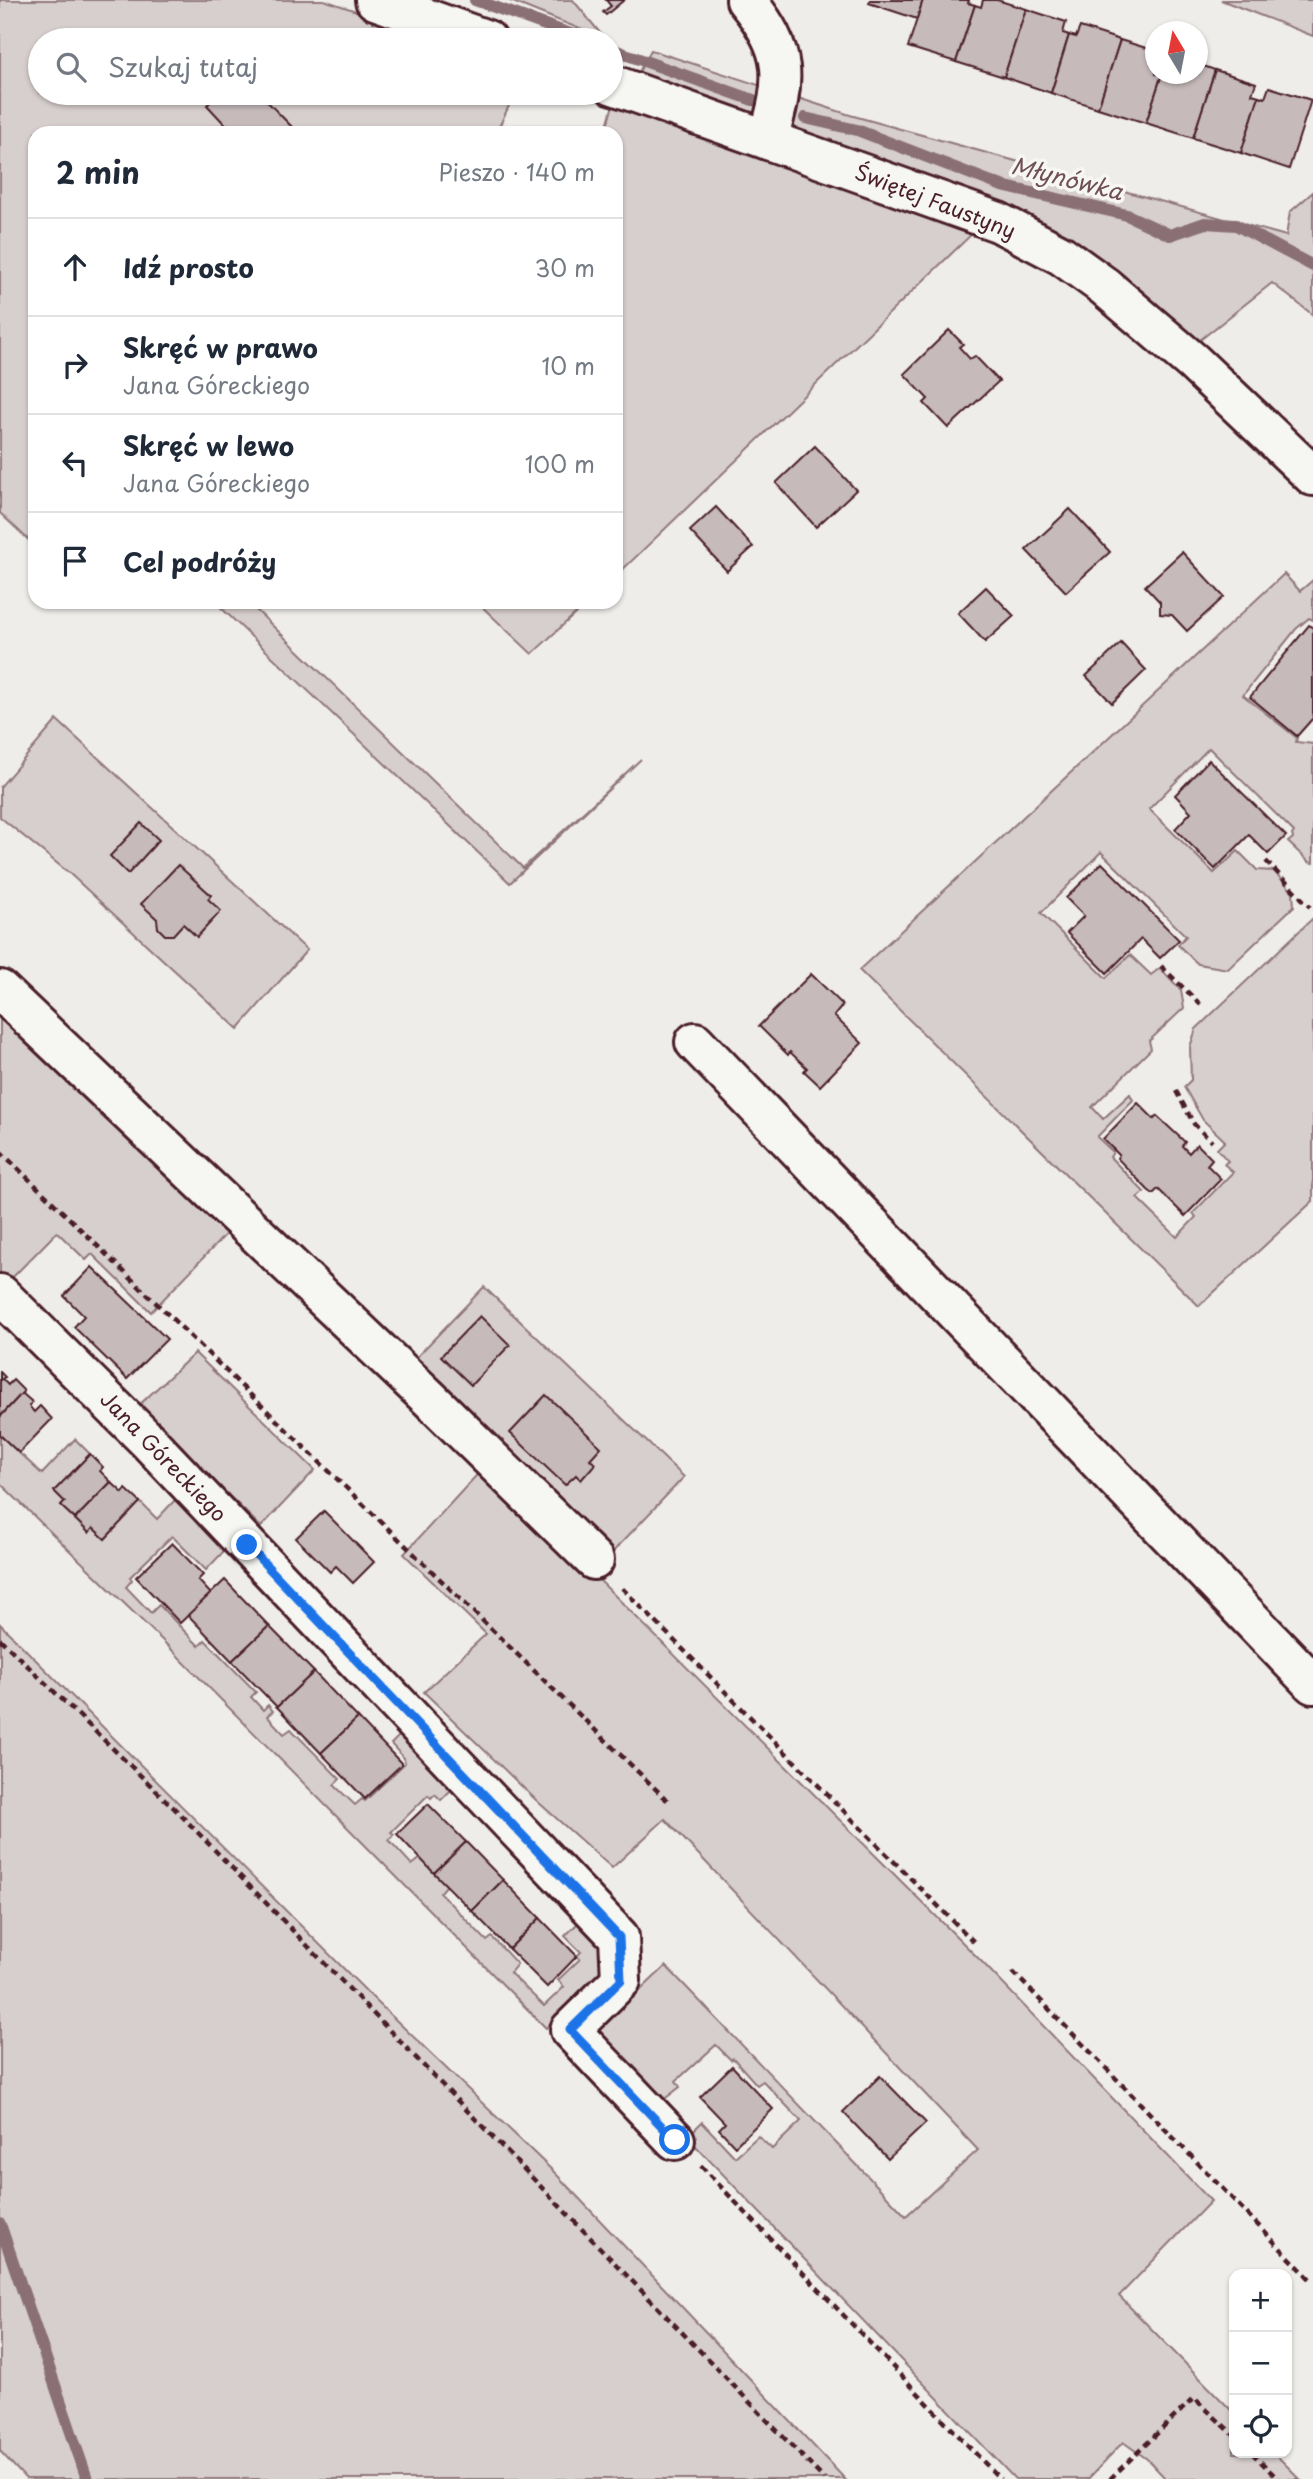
<!DOCTYPE html>
<html lang="pl">
<head>
<meta charset="utf-8">
<style>
	:root { --surface:#fff; --page:#f2f2f3; --text:#1f2937; --muted:#747a83; --line:#e0e1e3 }
	body { margin:0; font-family:"Playpen Sans",sans-serif; background:var(--page); color:var(--text) }
	.controls { position:absolute; right:21px; bottom:21px; display:grid; overflow:hidden; border-radius:14px; box-shadow:0 2px 5px #0004 }
	.controls button { width:63px; height:63px; display:grid; place-items:center; padding:0; border:0; border-bottom:2px solid var(--line); background:var(--surface); color:var(--text); font:35px sans-serif }
	.compass { position:absolute; left:1145px; top:21px; width:63px; height:63px; border-radius:50%; background:var(--surface); box-shadow:0 2px 5px #0004; rotate:350deg }
	.stop { position:absolute; width:21px; height:21px; margin:-16px; border:5px solid #1a73e8; border-radius:50%; background:#fff }
	.stop.end { background:#1a73e8; border-color:#fff; box-shadow:0 2px 7px #0008 }
	.list { margin:0; padding:0; list-style:none }
	h2 { display:flex; justify-content:space-between; align-items:center; height:91px; margin:0; padding:0 28px; font-size:30px }
	h2 small { font-size:23px; font-weight:400; color:var(--muted) }
	.list li { display:grid; grid-template-columns:46px 1fr auto; gap:21px; align-items:center; box-sizing:border-box; height:98px; padding:0 28px; border-top:2px solid var(--line) }
	.list b { display:block; font-size:26px; white-space:nowrap }
	.list p { margin:0; font-size:23px; white-space:nowrap; color:var(--muted) }
	.list em { font-size:23px; font-style:normal; color:var(--muted) }
	.icon { flex:none; width:38px; height:38px; fill:none; stroke:currentColor; stroke-width:2; stroke-linecap:round; stroke-linejoin:round }
	.map { position:relative; flex:none; width:1313px; height:2479px; overflow:hidden }
	.search { position:absolute; background:var(--surface); box-shadow:0 2px 5px #0004; left:28px; top:28px; width:595px; height:77px; display:flex; align-items:center; gap:18px; box-sizing:border-box; padding:0 24px; border-radius:38px; color:var(--muted); font-size:26px }
	.panel { position:absolute; background:var(--surface); box-shadow:0 2px 5px #0004; left:28px; top:126px; width:595px; height:483px; border-radius:21px }
	.map>svg:first-child { display:block }
	.green { fill:#d7cfce; stroke:#90777c; stroke-width:2 }
	.lines { fill:none; stroke-linecap:round; stroke-linejoin:round }
	.stream { stroke:#8a6f74; stroke-width:12 }
	.building { fill:#c6babb; stroke:#4a1f2b; stroke-width:2 }
	.minor-casing { stroke:#4a1f2b; stroke-width:44 }
	.path { stroke:#4a1f2b; stroke-width:4.5; stroke-dasharray:7 5; stroke-linecap:butt }
	.minor { stroke:#f6f6f2; stroke-width:38 }
	.route { stroke:#1a73e8; stroke-width:9 }
	.labels { text-anchor:middle; stroke-width:7; stroke-linejoin:round; paint-order:stroke }
	.street-label { font-size:21px; fill:#4a1f2b; stroke:#f6f6f2 }
	.water-label { font-size:23px; font-style:italic; fill:#6f4e56; stroke:#f6f6f2 }
</style>
</head>
<body>
<div class="map">
<svg width="1313" height="2479" viewBox="0 0 1313 2479">
	<rect width="100%" height="100%" fill="#efedea"/>
	<filter id="ink" filterUnits="userSpaceOnUse"><feTurbulence type="fractalNoise" baseFrequency=".0143" numOctaves="2"/><feDisplacementMap in="SourceGraphic" scale="14" xChannelSelector="R" yChannelSelector="G"/><feConvolveMatrix kernelMatrix="1 2 1 2 8 2 1 2 1" color-interpolation-filters="sRGB"/></filter>
	<g filter="url(#ink)">
		<g class="green">
			<polygon points="0,0 324,0 441,40 40,40 40,93 515,93 498,129 509,133 35,133 35,546 0,513"/>
			<polygon points="508,0 573,0 605,39"/>
			<polygon points="1221,0 1313,0 1313,36"/>
			<polygon points="651,50 850,115 1286,236 1290,212 1313,192 1313,315 1272,283 1195,344 1114,276 635,79"/>
			<polygon points="614,101 974,232 616,576 616,133 605,133"/>
			<polygon points="1284,574 1300,591 1313,580 1313,620 1309,618 1296,629 1243,695 1297,738 1296,742 1313,744 1313,863 1309,862 1288,842 1293,838 1292,835 1294,832 1209,748 1149,809 1214,873 1238,851 1257,870 1274,871 1293,892 1294,906 1228,969 1198,964 1178,945 1186,936 1101,852 1041,913 1106,978 1130,955 1151,975 1160,968 1181,990 1184,1008 1149,1041 1151,1049 1092,1107 1103,1119 1130,1094 1133,1100 1097,1137 1113,1152 1110,1157 1144,1192 1137,1198 1177,1237 1196,1217 1193,1213 1233,1172 1224,1164 1228,1161 1217,1149 1225,1141 1203,1120 1184,1087 1191,1080 1190,1047 1196,1029 1313,918 1313,1201 1199,1306 859,970"/>
			<polygon points="215,602 248,602 523,868 641,759 510,883"/>
			<polygon points="477,602 588,602 532,654"/>
			<polygon points="57,720 307,950 238,1029 69,873 0,817 0,787"/>
			<polygon points="0,1008 229,1231 151,1312 92,1254 86,1260 57,1232 7,1283 0,1276"/>
			<polygon points="484,1287 684,1477 607,1558 408,1366"/>
			<polygon points="195,1353 315,1470 261,1527 138,1406"/>
			<polygon points="0,1435 42,1474 75,1439 90,1454 54,1491 65,1502 61,1506 88,1532 93,1528 105,1539 140,1502 157,1519 175,1500 225,1550 206,1570 172,1536 130,1577 132,1580 126,1587 151,1613 159,1605 199,1646 205,1640 256,1692 251,1697 263,1710 268,1705 273,1711 267,1716 284,1734 291,1729 340,1779 334,1785 355,1805 362,1799 365,1801 405,1763 404,1758 391,1744 404,1731 453,1788 441,1800 435,1794 431,1798 428,1795 391,1832 394,1834 389,1840 412,1865 421,1858 447,1885 440,1893 487,1941 492,1937 517,1964 510,1973 544,2006 564,1987 558,1980 580,1959 577,1956 581,1952 565,1936 584,1917 600,1932 601,1974 546,2028 162,1640 0,1483"/>
			<polygon points="485,1466 983,1963 1211,2201 1119,2296 1234,2413 1234,2453 1274,2453 1300,2479 1166,2479 1147,2459 1123,2442 1088,2479 1015,2479 692,2142 690,2134 702,2122 735,2157 758,2136 772,2149 801,2121 763,2081 757,2085 733,2058 731,2060 716,2045 676,2081 680,2087 662,2101 591,2037 666,1966 906,2216 978,2150 665,1819 612,1868 537,1801 424,1692 486,1634 404,1554"/>
			<polygon points="0,1624 374,1999 556,2174 845,2479 26,2479 0,2451"/>
		</g>
		<g class="lines">
			<g class="stream">
				<polyline points="475,0 587,40"/>
				<polyline points="611,49 753,100"/>
				<polyline points="805,118 857,130 1002,186 1127,215 1170,235 1205,223 1236,225 1313,266"/>
				<polyline points="0,2224 87,2479"/>
			</g>
		</g>
		<g class="building">
			<polygon points="606,0 624,0 606,15 603,12 611,6"/>
			<polygon points="870,0 923,0 917,19 869,3"/>
			<polygon points="923,0 969,0 968,3 975,5 956,62 908,47"/>
			<polygon points="983,0 997,0 1026,9 1004,77 956,62 975,5 981,7"/>
			<polygon points="1026,9 1066,22 1063,33 1069,35 1051,93 1004,77"/>
			<polygon points="1080,27 1120,40 1098,108 1051,93 1069,35 1076,37"/>
			<polygon points="1120,40 1156,51 1156,74 1162,74 1146,123 1098,108"/>
			<polygon points="1198,64 1215,70 1193,138 1146,123 1162,74 1198,74"/>
			<polygon points="1215,70 1256,83 1252,94 1259,96 1241,153 1193,138"/>
			<polygon points="1269,87 1311,100 1289,169 1241,153 1259,96 1265,98"/>
			<polygon points="220,93 259,93 292,127 285,133 233,133 207,105"/>
			<polygon points="949,330 963,344 959,347 970,359 975,356 999,381 948,428 924,403 928,399 904,374"/>
			<polygon points="815,446 856,490 816,527 776,483"/>
			<polygon points="716,507 753,547 727,571 690,531"/>
			<polygon points="1070,509 1110,552 1066,592 1026,550"/>
			<polygon points="1182,552 1224,597 1187,631 1172,615 1160,614 1160,602 1145,586"/>
			<polygon points="986,587 1014,616 985,642 958,613"/>
			<polygon points="1309,625 1313,628 1313,718 1297,736 1250,697"/>
			<polygon points="1121,643 1146,670 1112,703 1086,676"/>
			<polygon points="1209,760 1286,836 1268,854 1249,835 1215,869 1175,829 1191,812 1175,795"/>
			<polygon points="141,823 159,840 128,874 110,856"/>
			<polygon points="1102,863 1179,940 1160,958 1141,939 1107,973 1067,933 1084,916 1066,898"/>
			<polygon points="178,865 211,895 208,899 221,911 197,937 183,924 173,935 165,935 158,928 157,919 141,904"/>
			<polygon points="811,974 843,1005 834,1016 862,1043 820,1086 804,1071 807,1068 790,1052 788,1055 759,1026"/>
			<polygon points="1138,1103 1154,1119 1157,1116 1185,1142 1182,1146 1189,1153 1197,1144 1212,1159 1207,1165 1221,1179 1185,1216 1158,1189 1153,1194 1148,1190 1117,1158 1119,1155 1103,1139"/>
			<polygon points="92,1267 167,1339 127,1379 74,1327 84,1316 64,1296"/>
			<polygon points="480,1316 510,1345 471,1385 441,1356"/>
			<polygon points="0,1372 5,1377 2,1379 8,1385 13,1380 24,1391 0,1417"/>
			<polygon points="24,1391 23,1394 32,1402 29,1406 34,1412 40,1406 52,1419 19,1453 0,1435 0,1417"/>
			<polygon points="546,1395 601,1447 590,1459 595,1464 581,1480 576,1475 565,1485 510,1433"/>
			<polygon points="90,1454 103,1467 100,1471 111,1482 75,1519 61,1506 65,1502 54,1491"/>
			<polygon points="111,1482 123,1493 126,1489 140,1502 105,1539 93,1528 89,1533 75,1519"/>
			<polygon points="324,1511 374,1562 353,1583 336,1566 330,1572 296,1538"/>
			<polygon points="172,1543 203,1575 198,1580 211,1594 180,1623 136,1577"/>
			<polygon points="225,1580 269,1626 232,1661 188,1615"/>
			<polygon points="269,1626 314,1672 277,1707 232,1661"/>
			<polygon points="314,1672 358,1718 321,1753 277,1707"/>
			<polygon points="358,1718 402,1764 365,1799 321,1753"/>
			<polygon points="428,1804 466,1842 434,1873 397,1834"/>
			<polygon points="466,1842 503,1880 472,1911 434,1873"/>
			<polygon points="503,1880 540,1918 509,1949 472,1911"/>
			<polygon points="540,1918 577,1956 547,1987 509,1949"/>
			<polygon points="732,2066 773,2109 735,2146 719,2129 725,2123 700,2097"/>
			<polygon points="880,2076 926,2123 888,2159 843,2112"/>
		</g>
		<g class="lines">
			<defs>
				<g id="minor">
					<polyline points="375,0 487,40"/>
					<path d="M746 0C789 52 786 79 768 140"/>
					<polyline points="611,84 998,222 1061,255 1104,286 1193,362 1313,476"/>
					<polyline points="0,990 430,1399 594,1560"/>
					<polyline points="695,1042 1313,1684"/>
					<polyline points="0,1294 147,1440 619,1937 621,1980 570,2030 675,2140"/>
				</g>
			</defs>
			<use href="#minor" class="minor-casing"/>
			<g class="path">
				<polyline points="278,95 281,93"/>
				<polyline points="1266,861 1310,907"/>
				<polyline points="1161,966 1203,1007"/>
				<polyline points="1176,1091 1194,1124 1212,1142"/>
				<polyline points="0,1151 668,1801"/>
				<polyline points="622,1588 977,1945"/>
				<polyline points="0,1639 175,1809 824,2479"/>
				<polyline points="1013,1972 1313,2282"/>
				<polyline points="701,2166 1000,2479"/>
				<polyline points="1252,2453 1278,2479"/>
				<polyline points="1110,2479 1194,2398 1234,2435"/>
			</g>
			<use href="#minor" class="minor"/>
		</g>
	</g>
	<g class="lines" filter="url(#ink)">
		<polyline class="route" points="247,1545 619,1937 621,1980 570,2030 675,2140"/>
	</g>
	<g class="labels">
		<g class="street-label">
			<text transform="translate(935 202) rotate(21)" y="7">Świętej Faustyny</text>
			<text transform="translate(163 1457) rotate(46)" y="7">Jana Góreckiego</text>
		</g>
		<g class="water-label">
			<text transform="translate(1067 179) rotate(14)" y="8">Młynówka</text>
		</g>
	</g>
</svg>
<div class="controls">
<button>+</button>
<button>−</button>
<button><svg class="icon" aria-label="locate" viewBox="0 0 24 24"><circle cx="12" cy="12" r="6"/><path d="M12 2v4M12 18v4M2 12h4M18 12h4"/></svg></button>
</div>
<svg class="compass" viewBox="-18 -18 36 36"><path d="M0-13l5 13h-10z" fill="#e53935"/><path d="M0 13l5-13h-10z" fill="#747a83"/></svg>
<div class="stop" style="left:675px;top:2140px"></div>
<div class="stop end" style="left:247px;top:1545px"></div>
<div class="search"><svg class="icon" aria-label="search" viewBox="0 0 24 24"><circle cx="10" cy="10" r="6"/><path d="M15 15l6 6"/></svg>Szukaj tutaj</div>
<section class="panel">
<h2>2 min<small>Pieszo · 140 m</small></h2>
<ul class="list">
<li><svg class="icon" aria-label="ahead" viewBox="0 0 24 24"><path d="M12 20V5M6 11l6-6 6 6"/></svg><div><b>Idź prosto</b></div><em>30 m</em></li>
<li><svg class="icon" aria-label="right" viewBox="0 0 24 24"><path d="M7 20v-9h11M14 6l5 5-5 5"/></svg><div><b>Skręć w prawo</b><p>Jana Góreckiego</p></div><em>10 m</em></li>
<li><svg class="icon" aria-label="left" viewBox="0 0 24 24"><path d="M17 20v-9H6M10 6l-5 5 5 5"/></svg><div><b>Skręć w lewo</b><p>Jana Góreckiego</p></div><em>100 m</em></li>
<li><svg class="icon" aria-label="arrive" viewBox="0 0 24 24"><path d="M6 21V4h12l-3 4 3 4H6"/></svg><div><b>Cel podróży</b></div></li>
</ul>
</section>
</div>
</body>
</html>
